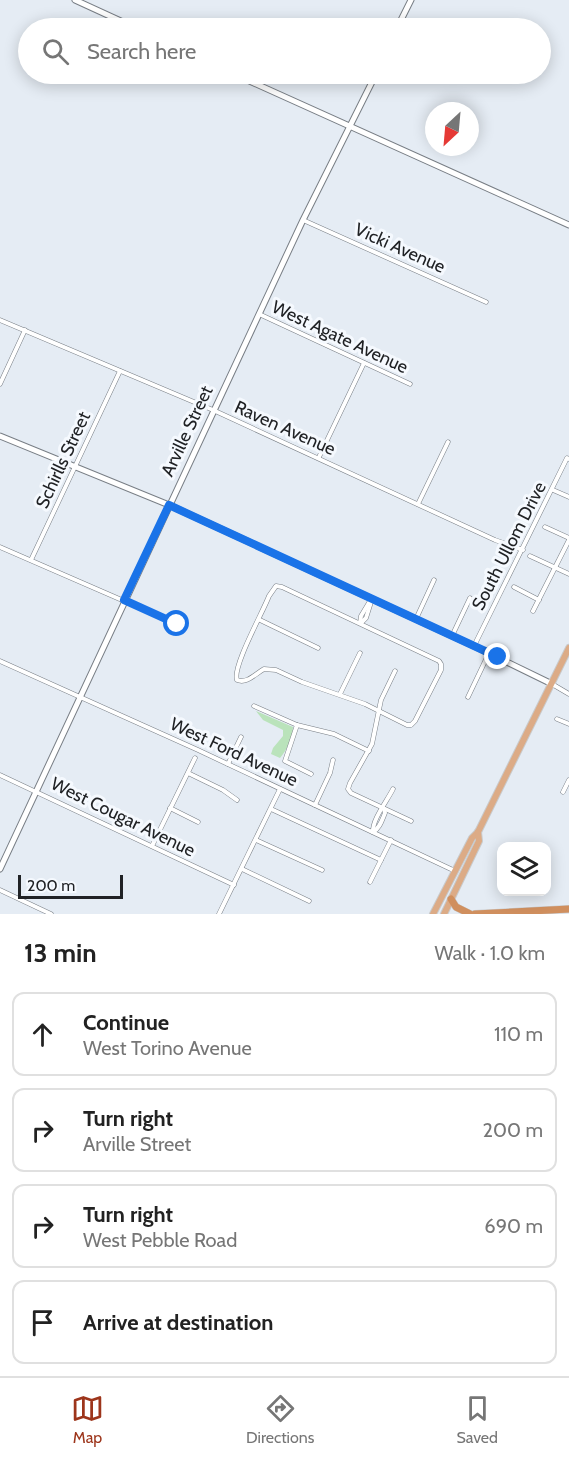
<!DOCTYPE html>
<html lang="en">
<head>
<meta charset="utf-8">
<style>
	:root { --surface:#fff; --page:#f6f6f6; --text:#222; --muted:#767676; --line:#e0e0e0; --accent:#9d351b }
	body { margin:0; font-family:Cabin,sans-serif; background:var(--page); color:var(--text) }
	.controls { position:absolute; right:18px; bottom:18px; display:grid; overflow:hidden; border-radius:12px; box-shadow:0 3px 15px #0003 }
	.controls button { width:54px; height:54px; display:grid; place-items:center; padding:0; border:0; border-bottom:2px solid var(--line); background:var(--surface); color:var(--text); font:30px sans-serif }
	.compass { position:absolute; left:425px; top:102px; width:54px; height:54px; border-radius:50%; background:var(--surface); box-shadow:0 3px 15px #0003; rotate:206deg }
	.scale { position:absolute; left:18px; bottom:15px; width:105px; box-sizing:border-box; padding-left:6px; border:3px solid #202225; border-top:0; font-size:16px; line-height:21px; white-space:nowrap; color:#202225; -webkit-text-stroke:4px #f5f9fe; paint-order:stroke }
	.stop { position:absolute; width:18px; height:18px; margin:-14px; border:4px solid #1a73e8; border-radius:50%; background:#fff }
	.stop.end { background:#1a73e8; border-color:#fff; box-shadow:0 2px 6px #0008 }
	.list { margin:0; padding:0; list-style:none }
	h2 { display:flex; justify-content:space-between; align-items:center; height:78px; margin:0; padding:0 24px; font-size:26px }
	h2 small { font-size:20px; font-weight:400; color:var(--muted) }
	.list li { display:grid; grid-template-columns:39px 1fr auto; gap:18px; align-items:center; box-sizing:border-box; height:84px; margin:0 12px 12px; padding:0 12px; border:2px solid var(--line); border-radius:12px }
	.list b { display:block; font-size:22px; white-space:nowrap }
	.list p { margin:0; font-size:20px; white-space:nowrap; color:var(--muted) }
	.list em { font-size:20px; font-style:normal; color:var(--muted) }
	.icon { flex:none; width:33px; height:33px; fill:none; stroke:currentColor; stroke-width:2; stroke-linecap:round; stroke-linejoin:round }
	.map { position:relative; flex:none; width:569px; height:914px; overflow:hidden }
	.search { position:absolute; background:var(--surface); box-shadow:0 3px 15px #0003; left:18px; right:18px; top:18px; height:66px; display:flex; align-items:center; gap:15px; box-sizing:border-box; padding:0 21px; border-radius:33px; color:var(--muted); font-size:22px }
	.sheet { height:462px; background:var(--surface) }
	nav { display:flex; justify-content:space-around; align-items:center; box-sizing:border-box; height:84px; border-top:2px solid var(--line); background:var(--surface); font-size:16px; color:var(--muted) }
	nav a { display:grid; justify-items:center; gap:3px }
	nav .on { color:var(--accent) }
	.map>svg:first-child { display:block }
	.green { fill:#bae3bb }
	.lines { fill:none; stroke-linecap:round; stroke-linejoin:round }
	.minor-casing { stroke:#787e85; stroke-width:5 }
	.tertiary-casing { stroke:#787e85; stroke-width:7 }
	.primary-casing { stroke:#c9cacb; stroke-width:8 }
	.trunk-casing { stroke:#c9cacb; stroke-width:8 }
	.minor { stroke:#fff; stroke-width:4 }
	.tertiary { stroke:#fff; stroke-width:5 }
	.primary { stroke:#dcab86; stroke-width:6 }
	.trunk { stroke:#d08f5e; stroke-width:7 }
	.route { stroke:#1a73e8; stroke-width:8 }
	.labels { text-anchor:middle; stroke-width:6; stroke-linejoin:round; paint-order:stroke }
	.street-label { font-size:18px; fill:#202225; stroke:#f5f9fe }
</style>
</head>
<body>
<div class="map">
<svg width="569" height="914" viewBox="0 0 569 914">
	<rect width="100%" height="100%" fill="#e5ecf4"/>
	<path class="green" d="M256 711 293 727C293 737 287 750 280 758L271 754 273 748 283 736V730L263 720Z"/>
	<g class="lines">
		<defs>
			<g id="minor">
				<polyline points="303,220 486,302"/>
				<polyline points="259,314 410,384"/>
				<polyline points="0,320 213,410 495,540 523,550"/>
				<polyline points="0,384 25,330"/>
				<polyline points="319,457 364,363"/>
				<polyline points="553,490 569,497"/>
				<polyline points="418,504 448,442"/>
				<polyline points="545,527 569,538"/>
				<polyline points="0,547 177,624"/>
				<polyline points="530,556 569,574"/>
				<polyline points="31,560 120,371"/>
				<path d="M276 586 282 587 439 661 441 664V670L415 721 411 725H407L365 704 302 682 276 670 264 669C255 674 247 684 237 680 232 667 263 612 269 596Z"/>
				<polyline points="514,587 539,600"/>
				<polyline points="533,611 569,540"/>
				<polyline points="416,619 434,580"/>
				<polyline points="260,620 318,648"/>
				<polyline points="360,623 361,616 370,601"/>
				<polyline points="361,623 366,618 372,599"/>
				<polyline points="452,636 470,598"/>
				<polyline points="474,646 567,458 569,459"/>
				<polyline points="0,661 198,750 455,871"/>
				<polyline points="395,671 381,700 372,744 350,783 348,789 351,793 411,821"/>
				<polyline points="552,684 569,694"/>
				<polyline points="340,694 360,653"/>
				<polyline points="468,697 489,653"/>
				<polyline points="254,706 297,725 334,734 369,751"/>
				<polyline points="557,719 569,724"/>
				<polyline points="297,725 285,761 311,774"/>
				<polyline points="228,764 241,737"/>
				<polyline points="188,773 223,790 237,800"/>
				<polyline points="0,775 234,885"/>
				<polyline points="563,792 569,780"/>
				<polyline points="315,805 330,773 333,760"/>
				<polyline points="170,808 198,822"/>
				<polyline points="271,809 381,860"/>
				<path d="M373 832C372 820 387 801 393 789"/>
				<path d="M373 832C380 828 382 820 385 813L384 809"/>
				<polyline points="256,840 322,870"/>
				<polyline points="152,846 195,758"/>
				<polyline points="242,869 309,901"/>
				<polyline points="370,882 391,840"/>
				<polyline points="0,890 51,914"/>
				<polyline points="219,914 280,789"/>
			</g>
			<g id="tertiary">
				<polyline points="75,0 136,28"/>
				<polyline points="397,28 411,0"/>
				<polyline points="234,74 569,225"/>
				<polyline points="0,436 169,505 474,646 552,684"/>
				<polyline points="0,869 303,220 376,74"/>
			</g>
			<g id="primary">
				<polyline points="433,914 472,838 478,832 569,648"/>
				<polyline points="444,914 479,841 478,832"/>
			</g>
			<g id="trunk">
				<polyline points="451,899 456,907 470,914"/>
				<polyline points="475,914 569,909"/>
			</g>
		</defs>
		<use href="#minor" class="minor-casing"/>
		<use href="#tertiary" class="tertiary-casing"/>
		<use href="#primary" class="primary-casing"/>
		<use href="#trunk" class="trunk-casing"/>
		<use href="#minor" class="minor"/>
		<use href="#tertiary" class="tertiary"/>
		<use href="#primary" class="primary"/>
		<use href="#trunk" class="trunk"/>
	</g>
	<g class="lines">
		<polyline class="route" points="177,624 124,600 169,505 498,657"/>
	</g>
	<g class="labels">
		<g class="street-label">
			<text transform="translate(400 248) rotate(24)" y="6">Vicki Avenue</text>
			<text transform="translate(340 337) rotate(25)" y="6">West Agate Avenue</text>
			<text transform="translate(285 428) rotate(24)" y="6">Raven Avenue</text>
			<text transform="translate(187 431) rotate(-65)" y="6">Arville Street</text>
			<text transform="translate(63 460) rotate(-65)" y="6">Schirlls Street</text>
			<text transform="translate(509 546) rotate(-63)" y="6">South Ullom Drive</text>
			<text transform="translate(234 752) rotate(25)" y="6">West Ford Avenue</text>
			<text transform="translate(123 817) rotate(26)" y="6">West Cougar Avenue</text>
		</g>
	</g>
</svg>
<div class="controls">
<button><svg class="icon" aria-label="layers" viewBox="0 0 24 24"><path d="M12 4l9 5-9 5-9-5zM3 14l9 5 9-5"/></svg></button>
</div>
<svg class="compass" viewBox="-18 -18 36 36"><path d="M0-13l5 13h-10z" fill="#e53935"/><path d="M0 13l5-13h-10z" fill="#767676"/></svg>
<div class="scale">200 m</div>
<div class="stop" style="left:177px;top:624px"></div>
<div class="stop end" style="left:498px;top:657px"></div>
<div class="search"><svg class="icon" aria-label="search" viewBox="0 0 24 24"><circle cx="10" cy="10" r="6"/><path d="M15 15l6 6"/></svg>Search here</div>
</div>
<section class="sheet">
<h2>13 min<small>Walk · 1.0 km</small></h2>
<ul class="list">
<li><svg class="icon" aria-label="ahead" viewBox="0 0 24 24"><path d="M12 20V5M6 11l6-6 6 6"/></svg><div><b>Continue</b><p>West Torino Avenue</p></div><em>110 m</em></li>
<li><svg class="icon" aria-label="right" viewBox="0 0 24 24"><path d="M7 20v-9h11M14 6l5 5-5 5"/></svg><div><b>Turn right</b><p>Arville Street</p></div><em>200 m</em></li>
<li><svg class="icon" aria-label="right" viewBox="0 0 24 24"><path d="M7 20v-9h11M14 6l5 5-5 5"/></svg><div><b>Turn right</b><p>West Pebble Road</p></div><em>690 m</em></li>
<li><svg class="icon" aria-label="arrive" viewBox="0 0 24 24"><path d="M6 21V4h12l-3 4 3 4H6"/></svg><div><b>Arrive at destination</b></div></li>
</ul>
</section>
<nav>
<a class="on"><svg class="icon" aria-label="map" viewBox="0 0 24 24"><path d="M3 6l6-2 6 2 6-2v14l-6 2-6-2-6 2zM9 4v14M15 6v14"/></svg>Map</a>
<a><svg class="icon" aria-label="directions" viewBox="0 0 24 24"><path d="M12 3l9 9-9 9-9-9zM9 14v-3h6M13 9l2 2-2 2"/></svg>Directions</a>
<a><svg class="icon" aria-label="saved" viewBox="0 0 24 24"><path d="M7 4h10v16l-5-4-5 4z"/></svg>Saved</a>
</nav>
</body>
</html>
